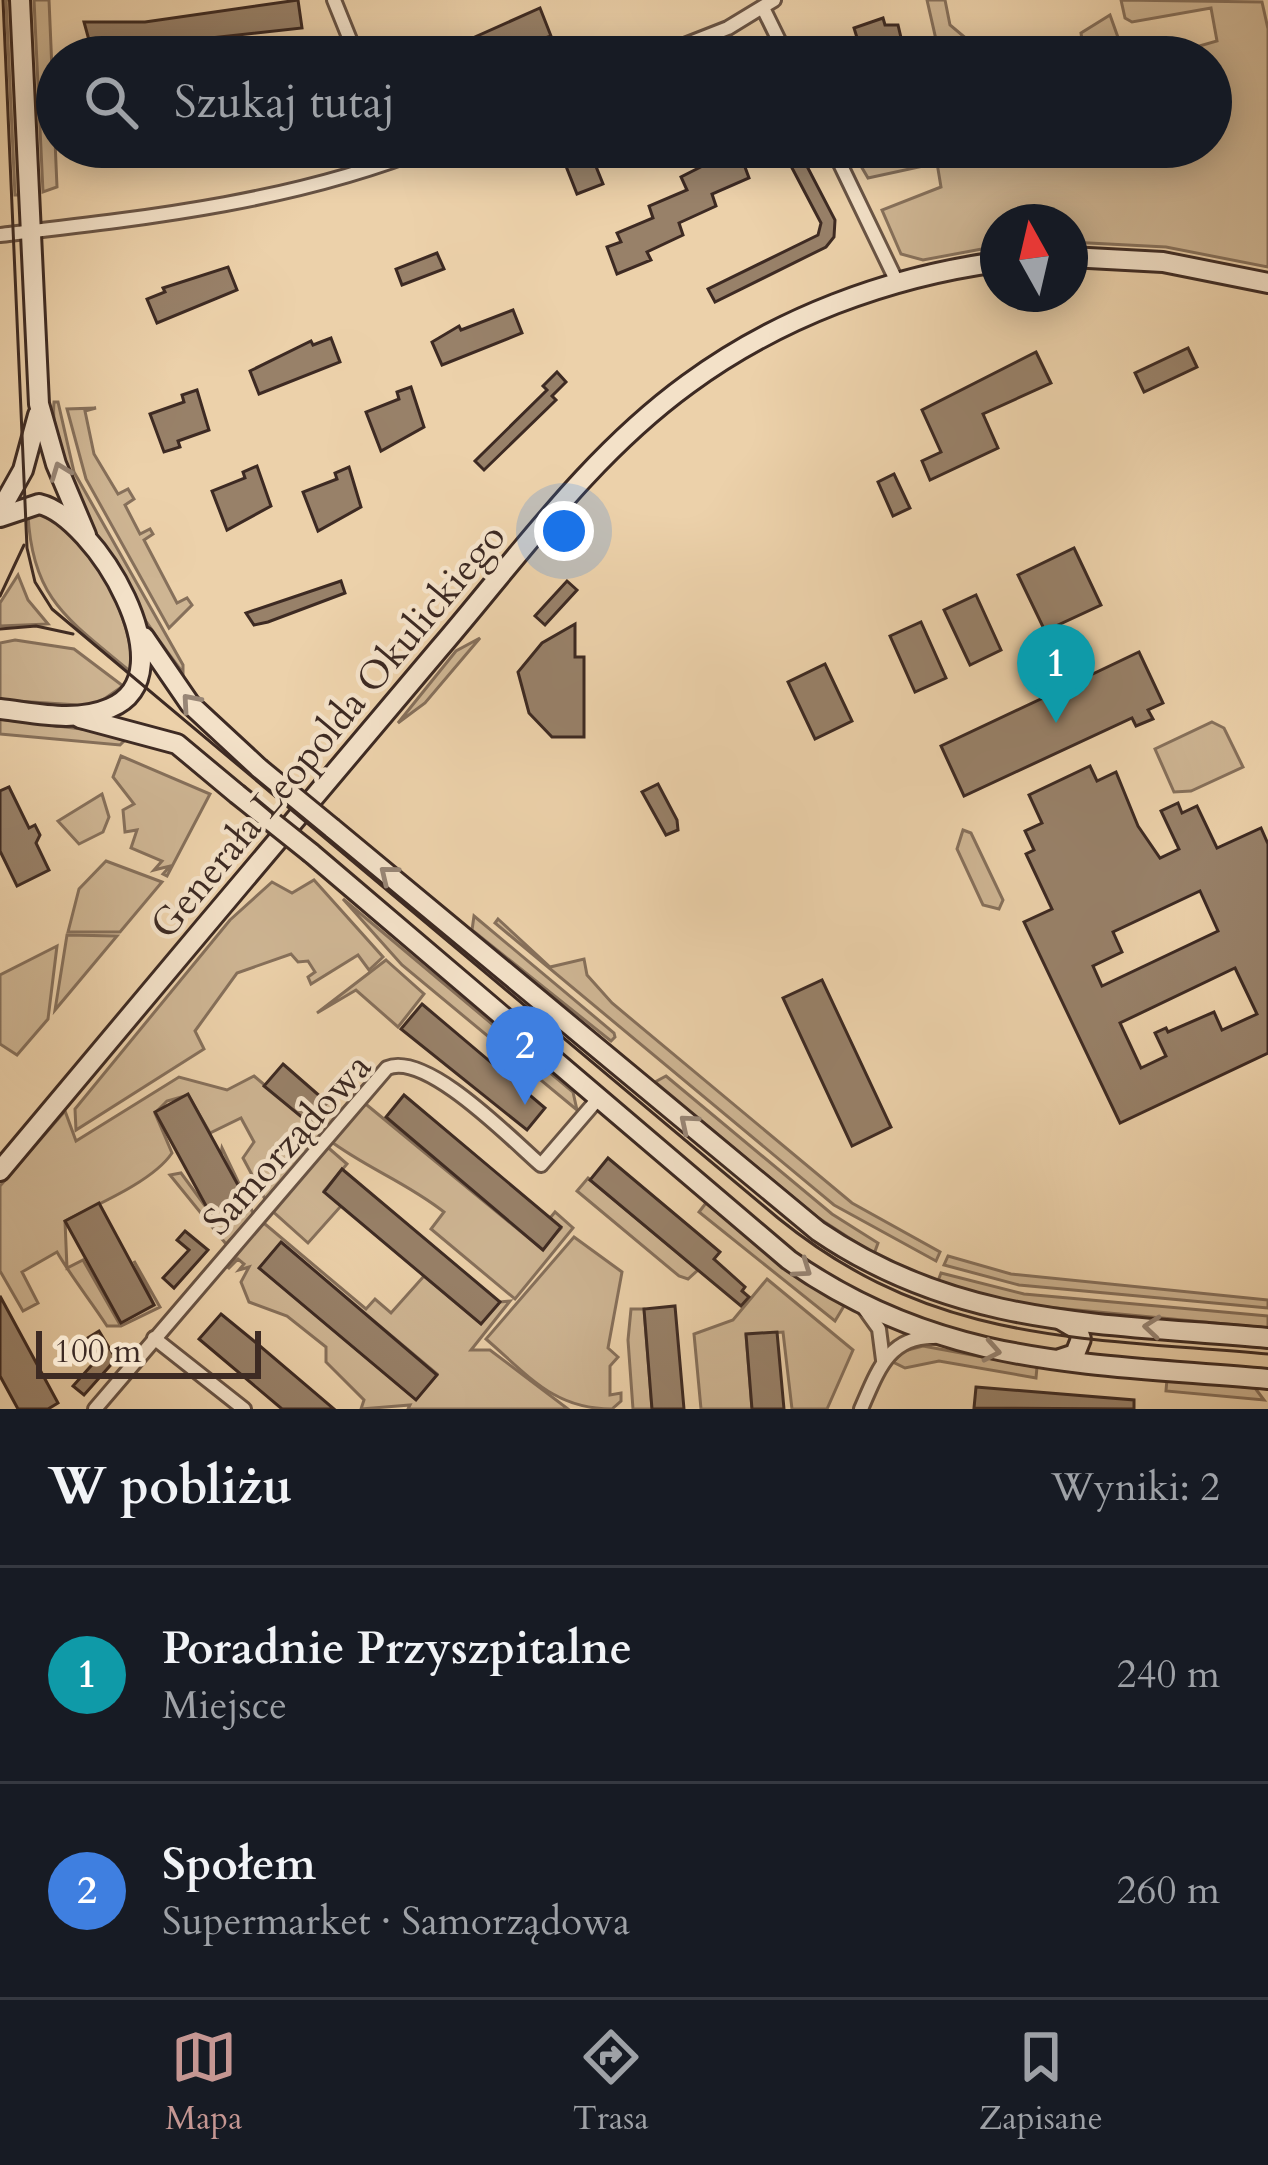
<!DOCTYPE html>
<html lang="pl">
<head>
<meta charset="utf-8">
<style>
	:root { --surface:#171b24; --page:#20242c; --text:#f1f3f6; --muted:#9ea1a6; --line:#363941; --accent:#c59692 }
	body { margin:0; font-family:Cardo,serif; background:var(--page); color:var(--text) }
	.compass { position:absolute; left:980px; top:204px; width:108px; height:108px; border-radius:50%; background:var(--surface); box-shadow:0 6px 30px #0003; rotate:352deg }
	.scale { position:absolute; left:36px; bottom:30px; width:225px; box-sizing:border-box; padding-left:12px; border:6px solid #3d2a23; border-top:0; font-size:33px; line-height:42px; white-space:nowrap; color:#3d2a23; -webkit-text-stroke:9px #f3e1c8; paint-order:stroke }
	.you { position:absolute; left:564px; top:531px; width:42px; height:42px; margin:-30px; border:9px solid #fff; border-radius:50%; background:#1a73e8; box-shadow:0 0 0 18px #1a73e833 }
	.badge { display:grid; place-items:center; width:78px; height:78px; border-radius:50%; background:var(--accent); color:#fff; font-size:39px; font-weight:700 }
	.pin { position:absolute; translate:-50% -99px; filter:drop-shadow(0 3px 6px #0008) }
	.pin::after { content:''; position:absolute; top:63px; width:42px; height:36px; background:inherit; clip-path:polygon(0 0,100% 0,50% 100%) }
	.list { margin:0; padding:0; list-style:none }
	h2 { display:flex; justify-content:space-between; align-items:center; height:156px; margin:0; padding:0 48px; font-size:51px }
	h2 small { font-size:39px; font-weight:400; color:var(--muted) }
	.list li { display:grid; grid-template-columns:78px 1fr auto; gap:36px; align-items:center; box-sizing:border-box; height:216px; padding:0 48px; border-top:3px solid var(--line) }
	.list b { display:block; font-size:45px; white-space:nowrap }
	.list p { margin:0; font-size:39px; white-space:nowrap; color:var(--muted) }
	.list em { font-size:39px; font-style:normal; color:var(--muted) }
	.icon { flex:none; width:66px; height:66px; fill:none; stroke:currentColor; stroke-width:2; stroke-linecap:round; stroke-linejoin:round }
	.map { position:relative; flex:none; width:1268px; height:1409px; overflow:hidden }
	.search { position:absolute; background:var(--surface); box-shadow:0 6px 30px #0003; left:36px; right:36px; top:36px; height:132px; display:flex; align-items:center; gap:30px; box-sizing:border-box; padding:0 42px; border-radius:66px; color:var(--muted); font-size:45px }
	.sheet { height:588px; background:var(--surface) }
	nav { display:flex; justify-content:space-around; align-items:center; box-sizing:border-box; height:168px; border-top:3px solid var(--line); background:var(--surface); font-size:33px; color:var(--muted) }
	nav a { display:grid; justify-items:center; gap:6px }
	nav .on { color:var(--accent) }
	.map>svg:first-child { display:block }
	.green { fill:#ceb593; stroke:#86705b; stroke-width:3; fill-rule:evenodd }
	.building { fill:#988169; stroke:#3d2a23; stroke-width:3; fill-rule:evenodd }
	.lines { fill:none; stroke-linecap:round; stroke-linejoin:round }
	.street-casing { stroke:#695445; stroke-width:18 }
	.secondary-casing { stroke:#3d2a23; stroke-width:24 }
	.street { stroke:#f3e1c8; stroke-width:12 }
	.secondary { stroke:#f3e1c8; stroke-width:18 }
	.tram { stroke:#3d2a23; stroke-width:3 }
	.secondary-bridge-casing { stroke:#3d2a23; stroke-width:24; stroke-linecap:butt }
	.secondary-bridge { stroke:#f3e1c8; stroke-width:18 }
	.oneway { stroke:#988676 }
	.labels { text-anchor:middle; stroke-width:9; stroke-linejoin:round; paint-order:stroke }
	.street-label { font-size:39px; fill:#3d2a23; stroke:#f3e1c8 }
</style>
</head>
<body>
<div class="map">
<svg width="1268" height="1409" viewBox="0 0 1268 1409">
	<rect width="100%" height="100%" fill="#ecd1aa"/>
	<filter id="stains"><feTurbulence type="fractalNoise" baseFrequency=".00167" numOctaves="4"/><feColorMatrix values="0 0 0 0 .2 0 0 0 0 .09 0 0 0 0 .02 0 0 0 .5 -.17"/></filter>
	<radialGradient id="worn" r=".72"><stop offset=".6" stop-color="#630" stop-opacity="0"/><stop offset="1" stop-color="#630" stop-opacity=".3"/></radialGradient>
	<g class="green">
		<polygon points="6,0 13,0 21,195 15,195"/>
		<polygon points="34,0 49,0 57,187 43,192"/>
		<polygon points="927,0 945,0 950,25 968,40 948,43 950,57 932,57 937,44"/>
		<polygon points="1121,0 1262,2 1268,29 1268,267 1166,247 1070,242 1070,222 998,222 998,246 923,260 901,254 882,210 941,187 937,163 868,178 861,166 904,158 913,147 1211,147 1211,57 1161,57 1217,41 1211,8 1132,22 1125,18"/>
		<polygon points="1110,15 1125,57 983,57 1082,40 1081,33"/>
		<path d="M54 402H58L74 472 183 665V673C136 610 47 482 54 402Z"/>
		<polygon points="96,408 85,411 94,454 118,494 128,489 134,499 125,505 140,534 150,529 153,534 144,540 177,603 187,598 192,605 169,628 86,479 67,409"/>
		<path d="M40 513C87 528 138 626 131 672 69 620 32 600 28 514Z"/>
		<polygon points="18,575 28,600 48,624 0,626 0,603"/>
		<polygon points="480,638 425,703 398,723 456,651"/>
		<polygon points="15,640 74,649 123,686 94,706 0,700 0,643"/>
		<polygon points="0,719 130,735 120,745 0,734"/>
		<polygon points="1212,722 1224,728 1243,767 1191,791 1174,792 1155,749"/>
		<polygon points="121,756 210,794 167,876 163,874 170,866 154,870 162,861 131,848 137,830 125,832 123,810 134,804 113,777"/>
		<polygon points="102,794 109,817 103,832 79,844 58,821"/>
		<polygon points="963,830 971,833 1003,900 999,909 983,905 957,849"/>
		<polygon points="106,861 162,882 120,932 68,932 79,889"/>
		<polygon points="314,880 383,957 369,970 358,955 311,984 308,977 315,972 308,961 298,962 291,954 237,973 195,1031 204,1049 76,1130 75,1109 230,920 272,882 292,893"/>
		<polygon points="343,899 573,1092 577,1110 402,965"/>
		<polygon points="474,916 614,1033 615,1037 611,1041 472,930"/>
		<polygon points="498,919 550,967 584,959 587,975 612,1003 852,1203 940,1252 936,1261 834,1205 495,923"/>
		<polygon points="67,935 117,936 55,1010"/>
		<polygon points="57,946 48,1019 17,1055 0,1044 0,975"/>
		<polygon points="386,960 424,994 398,1027 356,990 317,1013"/>
		<path d="M254 1076 309 1123 328 1102 342 1113 266 1201 243 1158 254 1142 241 1118 210 1133 188 1095 167 1101 155 1113 172 1153C152 1183 89 1208 65 1221L67 1268 83 1260 119 1323 154 1305 134 1261 160 1307 121 1326H107C91 1301 72 1278 57 1252L22 1272 38 1303 23 1311 0 1271V1186L65 1111 76 1141 179 1077 227 1090Z"/>
		<polygon points="666,1076 832,1214 878,1243 874,1254 817,1217 655,1082"/>
		<path d="M362 1101 542 1249 561 1228 550 1218 555 1212 573 1228 515 1299 431 1229 444 1212C406 1182 366 1168 329 1140Z"/>
		<polygon points="324,1144 347,1164 324,1191 341,1206 308,1243 269,1208"/>
		<polygon points="222,1148 254,1215 226,1244 170,1175 181,1173 211,1214"/>
		<polygon points="588,1178 698,1270 688,1279 679,1276 577,1191"/>
		<polygon points="706,1203 789,1271 844,1306 835,1321 699,1212"/>
		<path d="M259 1219 366 1309 375 1299 391 1313 424 1276 481 1324 500 1302 510 1301 471 1350H490L568 1409H408L410 1405 361 1409 364 1400 326 1362V1347L287 1316 249 1302 241 1282 249 1267 239 1270 244 1264 238 1259 228 1269ZM281 1243 437 1374 416 1399 260 1268Z"/>
		<path d="M574 1237 622 1272 608 1348 618 1357 610 1366V1395L621 1393V1401L612 1409C554 1409 530 1377 486 1339Z"/>
		<polygon points="948,1256 1011,1274 1268,1300 1268,1308 1019,1285 944,1265"/>
		<polygon points="941,1273 1024,1294 1268,1316 1268,1328 1012,1304 938,1281"/>
		<polygon points="767,1279 853,1350 827,1409 792,1409 783,1332 746,1335 752,1409 701,1409 694,1334 733,1320"/>
		<polygon points="631,1309 644,1309 652,1409 633,1409 628,1340"/>
		<polygon points="923,1346 1037,1367 1036,1378 939,1361 905,1368 893,1362 904,1351"/>
		<polygon points="1167,1379 1255,1388 1264,1400 1166,1391"/>
	</g>
	<g class="building">
		<polygon points="298,0 302,28 92,51 84,22 145,22"/>
		<polygon points="540,8 551,36 490,57 430,57"/>
		<polygon points="883,18 885,25 898,25 903,46 862,54 854,28"/>
		<polygon points="572,147 622,147 622,148 593,159 603,184 577,194 562,156 574,151"/>
		<polygon points="781,147 797,147 835,220 834,237 826,247 715,302 708,289 818,235 821,223"/>
		<polygon points="738,148 749,178 712,194 716,206 679,223 683,235 647,252 651,260 617,274 607,247 621,242 617,233 653,218 649,206 687,190 681,177"/>
		<polygon points="437,253 444,269 402,285 396,269"/>
		<polygon points="228,267 237,290 157,323 147,299 165,292 163,288"/>
		<polygon points="513,310 522,333 442,365 432,342 459,326 461,330"/>
		<polygon points="331,338 340,362 259,394 250,371 311,341 313,345"/>
		<polygon points="1188,348 1197,367 1144,392 1135,373"/>
		<polygon points="1036,352 1051,383 983,414 998,448 930,480 922,461 941,452 922,410"/>
		<polygon points="557,372 566,382 552,396 556,400 484,470 475,461 547,390 543,386"/>
		<polygon points="411,387 424,427 381,451 366,412 399,399 397,392"/>
		<polygon points="197,390 209,430 178,441 180,447 164,452 150,414 184,402 182,395"/>
		<polygon points="257,466 271,506 227,530 212,491 245,478 243,472"/>
		<polygon points="349,467 361,507 318,531 303,492 337,479 335,473"/>
		<polygon points="894,474 910,508 893,516 878,482"/>
		<polygon points="1074,548 1101,605 1045,631 1018,575"/>
		<polygon points="341,581 345,593 268,622 254,625 246,613"/>
		<polygon points="567,581 577,590 545,625 535,616"/>
		<polygon points="976,595 1001,650 970,665 944,610"/>
		<polygon points="921,622 946,678 915,692 890,636"/>
		<polygon points="575,624 575,657 584,657 584,737 552,737 529,713 518,672 542,643"/>
		<polygon points="1139,652 1163,703 1148,710 1153,719 1136,726 1132,718 964,796 941,746 1064,688 1060,679 1076,671 1080,680"/>
		<polygon points="825,664 852,721 815,739 788,682"/>
		<path d="M1090 766 1097 781 1116 772 1138 826 1160 858 1179 849 1161 811 1178 803 1182 813 1197 806 1217 848 1261 828 1268 844V1053L1120 1123 1024 922 1052 909 1026 854 1034 850 1025 831 1042 823 1029 795ZM1200 891 1218 931 1102 986 1093 966 1122 952 1113 932ZM1235 968 1257 1014 1222 1030 1214 1012 1168 1032 1166 1028 1155 1033 1166 1056 1141 1068 1120 1023Z"/>
		<polygon points="658,784 677,820 678,830 666,835 642,792"/>
		<polygon points="9,787 29,828 35,825 40,835 36,843 49,870 17,886 0,851 0,791"/>
		<polygon points="822,980 891,1127 852,1146 783,998"/>
		<polygon points="422,1004 545,1108 527,1130 401,1029"/>
		<polygon points="283,1064 322,1098 304,1119 264,1086"/>
		<polygon points="188,1094 244,1196 211,1215 155,1112"/>
		<polygon points="404,1095 561,1227 543,1250 386,1117"/>
		<polygon points="608,1158 720,1252 714,1259 745,1287 742,1291 749,1297 741,1306 590,1180"/>
		<polygon points="342,1169 500,1302 481,1324 324,1192"/>
		<polygon points="99,1203 154,1305 121,1323 65,1221"/>
		<polygon points="185,1231 208,1250 174,1288 163,1278 189,1250 177,1240"/>
		<polygon points="281,1242 437,1375 416,1400 259,1268"/>
		<polygon points="0,1296 58,1403 48,1409 18,1409 0,1376"/>
		<polygon points="675,1306 684,1409 652,1409 644,1309"/>
		<polygon points="221,1314 254,1341 334,1409 282,1409 199,1339"/>
		<polygon points="99,1331 116,1359 84,1395 73,1386 98,1358 86,1339"/>
		<polygon points="777,1332 784,1409 752,1409 746,1334"/>
		<polygon points="976,1387 1134,1400 1134,1409 974,1408"/>
	</g>
	<g class="lines">
		<defs>
			<g id="street">
				<polyline points="334,0 357,57"/>
				<polyline points="763,8 787,57"/>
				<polyline points="654,57 728,28 774,0"/>
				<polyline points="832,147 897,282"/>
				<path d="M0 235C146 218 294 202 430 147"/>
				<polyline points="864,1308 879,1329 883,1360"/>
				<polyline points="154,1338 244,1409"/>
				<path d="M95 1409 387 1068C426 1051 510 1138 541 1165L597 1100"/>
				<path d="M861 1409C877 1373 888 1336 934 1337"/>
			</g>
			<g id="secondary">
				<polyline points="20,0 39,404 56,464 86,535"/>
				<polyline points="1070,257 1163,262 1268,283"/>
				<polyline points="0,511 23,470 38,415"/>
				<path d="M0 517 39 504C94 516 191 675 110 708 75 723 36 713 0 709"/>
				<polyline points="144,637 190,704 259,768"/>
				<polyline points="80,718 177,744 237,794"/>
				<path d="M332 828 818 1231C960 1328 1104 1323 1268 1338"/>
				<path d="M311 853 789 1260C942 1368 1090 1363 1268 1379"/>
				<path d="M0 1171C146 997 292 822 439 649 518 557 589 456 688 384 778 318 887 277 998 262"/>
				<polyline points="1060,1359 1075,1354 1081,1339 1078,1330 1061,1320"/>
			</g>
		</defs>
		<use href="#street" class="street-casing"/>
		<use href="#secondary" class="secondary-casing"/>
		<use href="#street" class="street"/>
		<use href="#secondary" class="secondary"/>
		<g class="tram">
			<path d="M3 0 27 548 35 582 52 609 778 1218C933 1344 1079 1337 1268 1354"/>
			<polyline points="0,596 24,545"/>
			<polyline points="0,629 36,626 73,634"/>
		</g>
		<defs>
			<g id="secondary-bridge">
				<polyline points="259,768 332,828"/>
				<polyline points="237,794 311,853"/>
			</g>
		</defs>
		<use href="#secondary-bridge" class="secondary-bridge-casing"/>
		<use href="#secondary-bridge" class="secondary-bridge"/>
	</g>
	<defs><path id="oneway-chevron" d="M-2-3.5L2.5 0L-2 3.5" fill="none" stroke-width="1.6" stroke-linecap="round" stroke-linejoin="round" transform="scale(3)"/></defs>
	<g class="oneway">
		<use href="#oneway-chevron" transform="translate(60 471) rotate(-111)"/>
		<use href="#oneway-chevron" transform="translate(190 702) rotate(-131)"/>
		<use href="#oneway-chevron" transform="translate(388 874) rotate(-141)"/>
		<use href="#oneway-chevron" transform="translate(688 1123) rotate(-140)"/>
		<use href="#oneway-chevron" transform="translate(803 1269) rotate(35)"/>
		<use href="#oneway-chevron" transform="translate(1152 1327) rotate(-175)"/>
		<use href="#oneway-chevron" transform="translate(992 1351) rotate(11)"/>
	</g>
	<g class="labels">
		<g class="street-label">
			<text transform="translate(327 730) rotate(-50)" y="14">Generała Leopolda Okulickiego</text>
			<text transform="translate(286 1143) rotate(-48)" y="14">Samorządowa</text>
		</g>
	</g>
	<rect width="100%" height="100%" filter="url(#stains)"/>
	<rect width="100%" height="100%" fill="url(#worn)"/>
</svg>
<svg class="compass" viewBox="-18 -18 36 36"><path d="M0-13l5 13h-10z" fill="#e53935"/><path d="M0 13l5-13h-10z" fill="#9ea1a6"/></svg>
<div class="scale">100 m</div>
<div class="you"></div>
<div class="pin badge" style="left:1056px;top:723px;background:#0f9aa8">1</div>
<div class="pin badge" style="left:525px;top:1105px;background:#3f7fe0">2</div>
<div class="search"><svg class="icon" aria-label="search" viewBox="0 0 24 24"><circle cx="10" cy="10" r="6"/><path d="M15 15l6 6"/></svg>Szukaj tutaj</div>
</div>
<section class="sheet">
<h2>W pobliżu<small>Wyniki: 2</small></h2>
<ul class="list">
<li><span class="badge" style="background:#0f9aa8">1</span><div><b>Poradnie Przyszpitalne</b><p>Miejsce</p></div><em>240 m</em></li>
<li><span class="badge" style="background:#3f7fe0">2</span><div><b>Społem</b><p>Supermarket · Samorządowa</p></div><em>260 m</em></li>
</ul>
</section>
<nav>
<a class="on"><svg class="icon" aria-label="map" viewBox="0 0 24 24"><path d="M3 6l6-2 6 2 6-2v14l-6 2-6-2-6 2zM9 4v14M15 6v14"/></svg>Mapa</a>
<a><svg class="icon" aria-label="directions" viewBox="0 0 24 24"><path d="M12 3l9 9-9 9-9-9zM9 14v-3h6M13 9l2 2-2 2"/></svg>Trasa</a>
<a><svg class="icon" aria-label="saved" viewBox="0 0 24 24"><path d="M7 4h10v16l-5-4-5 4z"/></svg>Zapisane</a>
</nav>
</body>
</html>
